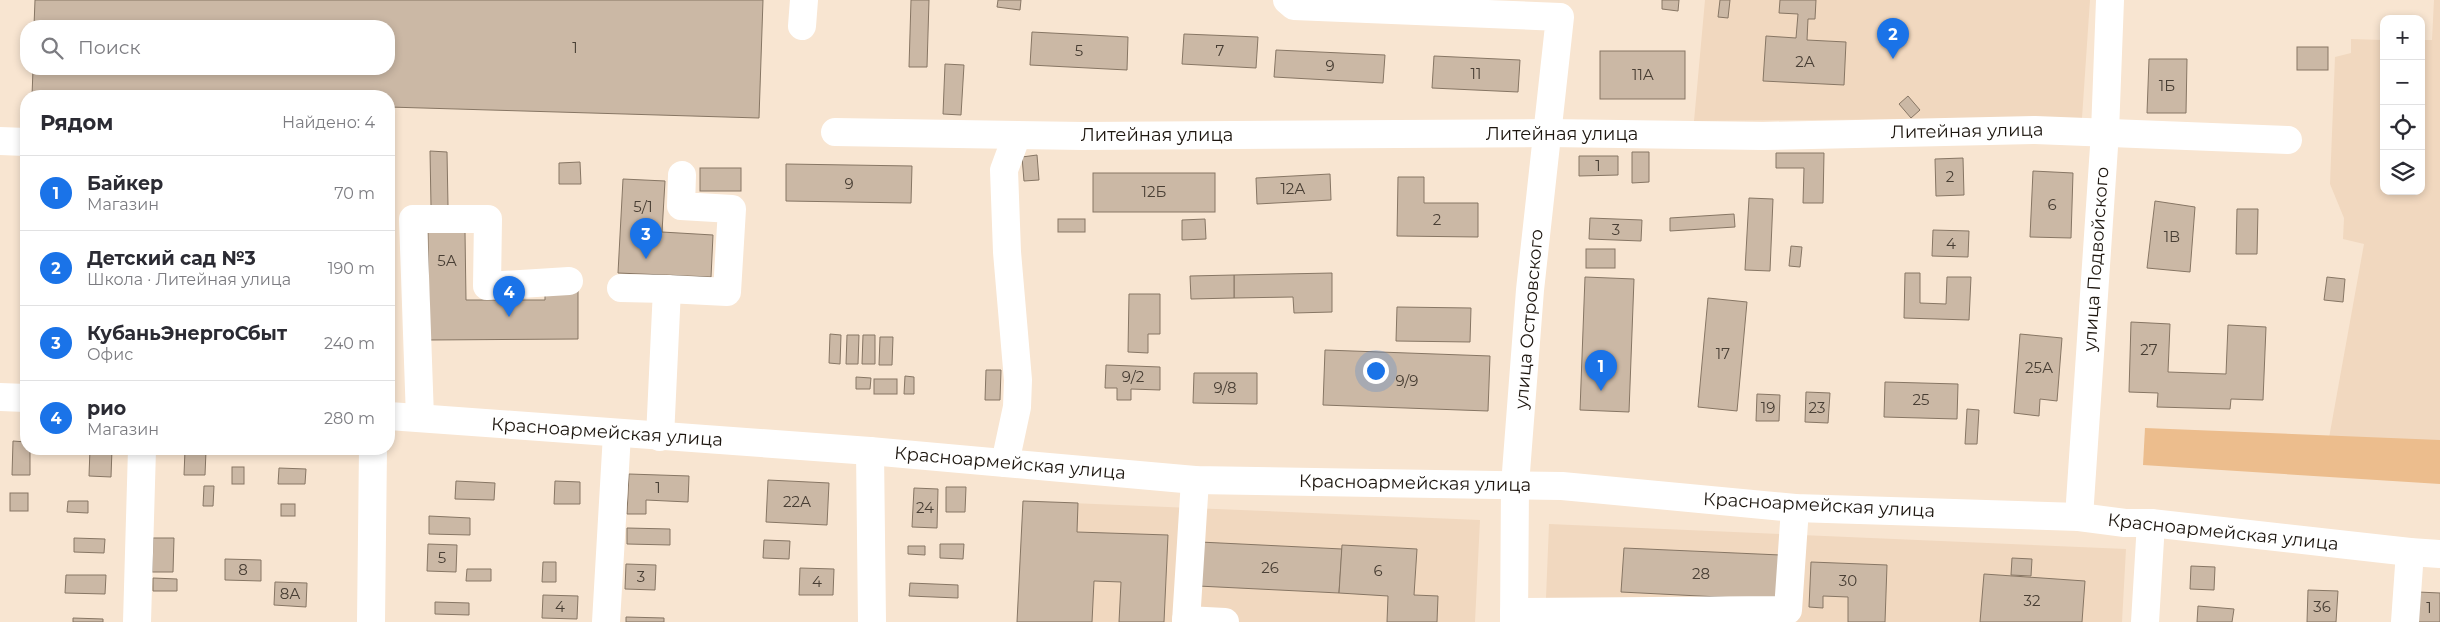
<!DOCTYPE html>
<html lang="ru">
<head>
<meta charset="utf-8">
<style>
	:root { --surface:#fff; --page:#f7f7f7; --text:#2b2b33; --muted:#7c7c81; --line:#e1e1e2; --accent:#1a73e8 }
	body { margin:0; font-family:Montserrat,sans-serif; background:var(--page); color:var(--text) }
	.controls { position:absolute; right:15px; top:15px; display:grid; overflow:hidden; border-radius:10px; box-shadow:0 2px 8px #0003 }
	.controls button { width:45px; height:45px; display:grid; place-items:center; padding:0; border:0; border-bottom:1px solid var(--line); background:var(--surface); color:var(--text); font:25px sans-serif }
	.you { position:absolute; left:1375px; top:370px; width:18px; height:18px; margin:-12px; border:4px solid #fff; border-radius:50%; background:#1a73e8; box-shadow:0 0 0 8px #1a73e833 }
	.badge { display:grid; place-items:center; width:32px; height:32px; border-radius:50%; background:var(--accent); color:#fff; font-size:16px; font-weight:700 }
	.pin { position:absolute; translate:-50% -41px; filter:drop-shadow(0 1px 2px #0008) }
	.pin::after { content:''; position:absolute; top:26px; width:18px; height:15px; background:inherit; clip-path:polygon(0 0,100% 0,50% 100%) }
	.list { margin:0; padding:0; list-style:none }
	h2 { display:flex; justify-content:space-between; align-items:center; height:65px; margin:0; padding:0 20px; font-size:21px }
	h2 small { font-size:16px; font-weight:400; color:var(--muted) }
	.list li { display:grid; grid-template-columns:32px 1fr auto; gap:15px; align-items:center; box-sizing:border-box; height:75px; padding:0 20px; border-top:1px solid var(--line) }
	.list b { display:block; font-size:19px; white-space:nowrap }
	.list p { margin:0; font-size:16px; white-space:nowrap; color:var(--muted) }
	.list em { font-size:16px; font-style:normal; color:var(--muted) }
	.icon { flex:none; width:28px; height:28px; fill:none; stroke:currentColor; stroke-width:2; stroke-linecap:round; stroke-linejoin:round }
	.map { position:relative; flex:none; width:2440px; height:622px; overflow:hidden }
	.search { position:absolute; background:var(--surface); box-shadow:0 2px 8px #0003; left:20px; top:20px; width:375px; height:55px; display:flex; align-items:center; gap:12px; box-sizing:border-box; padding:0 18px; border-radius:20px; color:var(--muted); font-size:19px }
	.panel { position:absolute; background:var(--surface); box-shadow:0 2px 8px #0003; left:20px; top:90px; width:375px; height:365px; border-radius:20px }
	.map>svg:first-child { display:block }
	.built { fill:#f1d8bf }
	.green { fill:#ecbd8d }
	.building { fill:#cbb8a5; stroke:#877664 }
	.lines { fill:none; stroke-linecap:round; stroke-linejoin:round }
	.minor { stroke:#fff; stroke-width:28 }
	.labels { text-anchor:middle; stroke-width:4; stroke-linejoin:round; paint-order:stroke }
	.number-label { font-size:15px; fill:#483e34 }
	.street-label { font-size:18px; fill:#1d160f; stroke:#fff }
</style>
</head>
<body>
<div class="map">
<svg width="2440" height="622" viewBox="0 0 2440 622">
	<rect width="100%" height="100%" fill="#f8e5d1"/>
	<g class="built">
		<polygon points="1705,0 2090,0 2082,118 1694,121"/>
		<polygon points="2434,0 2440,0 2440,442 2329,438 2364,244 2343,239 2344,218 2330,184 2335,57 2351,53 2351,39 2384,40 2384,191 2421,191 2421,40 2432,40"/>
		<polygon points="1023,501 1480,520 1475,622 1017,622"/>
		<polygon points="1549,524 2126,549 2122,622 1545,622"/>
	</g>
	<polygon class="green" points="2145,428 2440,440 2440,484 2143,465"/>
	<g class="building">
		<polygon points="35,0 763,0 759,118 389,107 389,96 32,96 33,69 389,69 389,26 34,26"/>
		<polygon points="911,0 929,0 927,67 909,67"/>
		<polygon points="998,0 1021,0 1020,10 997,7"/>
		<polygon points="1662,0 1679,0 1678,11 1662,9"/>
		<polygon points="1720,0 1730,0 1728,18 1718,17"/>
		<polygon points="1780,0 1816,0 1815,19 1808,19 1807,40 1846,42 1844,85 1763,81 1766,36 1796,38 1798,14 1779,13"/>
		<polygon points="1032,32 1128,37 1127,70 1030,65"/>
		<polygon points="1184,34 1258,37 1256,68 1182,64"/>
		<rect x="2297" y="47" width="31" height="23"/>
		<polygon points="1276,50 1385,55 1383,83 1274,77"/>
		<rect x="1600" y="51" width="85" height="48"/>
		<polygon points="1434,56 1520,60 1518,92 1432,88"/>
		<polygon points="2149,59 2187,59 2186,113 2147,113"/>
		<polygon points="945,64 964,65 961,115 943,114"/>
		<polygon points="1908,96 1920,110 1911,118 1899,104"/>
		<polygon points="430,151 447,152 448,206 431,206"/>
		<polygon points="1632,152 1649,152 1649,182 1632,183"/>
		<polygon points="1776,153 1824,153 1823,203 1803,203 1804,168 1776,168"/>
		<polygon points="1037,155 1039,180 1024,181 1022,157"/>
		<polygon points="1579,156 1618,156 1618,175 1579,176"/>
		<polygon points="1963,158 1964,195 1936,196 1935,159"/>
		<polygon points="580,162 581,184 559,184 559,163"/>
		<polygon points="786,164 912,166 911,203 786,201"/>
		<rect x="700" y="168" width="41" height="23"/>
		<polygon points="2033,171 2073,173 2071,238 2030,237"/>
		<rect x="1093" y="173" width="122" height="39"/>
		<polygon points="1330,174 1331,200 1257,204 1256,178"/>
		<polygon points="1398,177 1424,177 1424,203 1478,203 1478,237 1397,236"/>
		<polygon points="623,179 665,181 662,232 713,235 711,277 618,273"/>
		<polygon points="1749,198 1773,199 1770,271 1745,270"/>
		<polygon points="2155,201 2195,207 2190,272 2147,268"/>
		<polygon points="2237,209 2258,209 2257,254 2236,254"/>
		<polygon points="1734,214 1735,227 1670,231 1670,218"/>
		<polygon points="1590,218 1642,220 1641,241 1589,239"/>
		<rect x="1058" y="219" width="27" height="13"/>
		<polygon points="1205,219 1206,239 1182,240 1182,220"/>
		<polygon points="1933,230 1969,231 1968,257 1932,256"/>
		<polygon points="428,232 465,232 466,300 545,300 545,290 578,290 578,339 429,340"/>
		<polygon points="1791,246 1802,247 1800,267 1789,266"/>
		<rect x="1586" y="249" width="29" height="19"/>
		<polygon points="1332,273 1332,312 1294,313 1293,297 1234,298 1234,275"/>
		<polygon points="1905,273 1920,273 1920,303 1946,304 1947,277 1971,277 1969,320 1904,318"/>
		<polygon points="1234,275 1234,298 1191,299 1190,276"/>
		<polygon points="1585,277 1634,279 1629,412 1580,410"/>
		<polygon points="2327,277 2345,279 2343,302 2324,300"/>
		<polygon points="1129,294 1160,294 1160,334 1148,334 1148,353 1128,352"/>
		<polygon points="1708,298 1747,302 1737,411 1698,407"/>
		<polygon points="1397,307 1471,308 1470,342 1396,341"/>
		<polygon points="2131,322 2170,324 2168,372 2226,374 2228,325 2266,327 2263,400 2231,399 2230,409 2157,407 2158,393 2129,392"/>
		<polygon points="830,334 841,335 840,364 829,363"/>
		<polygon points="2020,334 2062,338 2057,401 2040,399 2039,416 2014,413"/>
		<polygon points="847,335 859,335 858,364 846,364"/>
		<polygon points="863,335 875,335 875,364 862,364"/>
		<polygon points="880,337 893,337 892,365 879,365"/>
		<polygon points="389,338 391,338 390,370 389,370"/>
		<polygon points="1325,350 1490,356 1488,411 1323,405"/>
		<polygon points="1106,365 1160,367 1160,390 1131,389 1131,400 1117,400 1117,388 1105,388"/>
		<polygon points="986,370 1001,370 1000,400 985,400"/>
		<polygon points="1194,373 1257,373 1257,404 1193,403"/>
		<polygon points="905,376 914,377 914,394 904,394"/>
		<polygon points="856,377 871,378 870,389 856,389"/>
		<rect x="874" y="379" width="23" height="15"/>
		<polygon points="1885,382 1958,384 1957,419 1884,417"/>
		<polygon points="1806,392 1830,393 1828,423 1805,422"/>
		<polygon points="1757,394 1780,395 1779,421 1756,421"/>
		<polygon points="1967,409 1979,410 1977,444 1965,444"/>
		<polygon points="13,441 26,442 26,449 30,449 30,475 12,475"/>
		<polygon points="90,449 112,449 111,477 89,476"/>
		<polygon points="185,450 206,451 205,475 184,475"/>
		<rect x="232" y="467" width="12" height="17"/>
		<polygon points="279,468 306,469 305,484 278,484"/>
		<polygon points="629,474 689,476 688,502 646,500 646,514 627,514"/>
		<polygon points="768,480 829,483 827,525 766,522"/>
		<polygon points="456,481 495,483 494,500 455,499"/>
		<polygon points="555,481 580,482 580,504 554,504"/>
		<polygon points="204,486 214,486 213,506 203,506"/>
		<polygon points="946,487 966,487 965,512 946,512"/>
		<polygon points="914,488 938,489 937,528 912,527"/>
		<rect x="10" y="493" width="18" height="18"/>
		<polygon points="68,501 88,501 88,513 67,512"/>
		<polygon points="1023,501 1078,503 1077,532 1168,535 1164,622 1119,622 1121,582 1094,581 1092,622 1017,622"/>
		<rect x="281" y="504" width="14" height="12"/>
		<polygon points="429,516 470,518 470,535 429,534"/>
		<polygon points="627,528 670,529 670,545 627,544"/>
		<polygon points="74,538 105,539 104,553 74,552"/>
		<polygon points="153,538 174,538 173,572 152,572"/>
		<polygon points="764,540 790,541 789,559 763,558"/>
		<polygon points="1200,542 1342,549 1339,593 1198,586"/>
		<polygon points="428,544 457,545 456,572 427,571"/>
		<polygon points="940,544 964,544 963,559 940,558"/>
		<polygon points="1342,545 1417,549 1414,595 1438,596 1437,622 1387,622 1388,596 1339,593"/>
		<polygon points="908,546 925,546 925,555 908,554"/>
		<polygon points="1624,548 1780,555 1778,600 1621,592"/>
		<polygon points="2012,558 2032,559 2031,576 2011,575"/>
		<polygon points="225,559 261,560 261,581 225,580"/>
		<polygon points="543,562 556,562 556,582 542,582"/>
		<polygon points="1811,562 1887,565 1885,622 1848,622 1848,597 1823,596 1823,608 1809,607"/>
		<polygon points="626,564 656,565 655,590 625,589"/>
		<polygon points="2191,566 2215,567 2214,590 2190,589"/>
		<polygon points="800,568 834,569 833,595 799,595"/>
		<polygon points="467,569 491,569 491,581 466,581"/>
		<polygon points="1984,574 2085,581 2082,622 1980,622"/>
		<polygon points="66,575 106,575 105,594 65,593"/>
		<polygon points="153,578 177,579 177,591 153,591"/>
		<polygon points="275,582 307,583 306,607 274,605"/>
		<polygon points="910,583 958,585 958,598 909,596"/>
		<polygon points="2308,590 2338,591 2336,622 2307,622"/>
		<polygon points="2418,592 2440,593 2440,622 2417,622"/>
		<polygon points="543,595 578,596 577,619 542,618"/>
		<polygon points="435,602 469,603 469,615 435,614"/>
		<polygon points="2198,606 2234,609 2232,622 2197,622"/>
		<polygon points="626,617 664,618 664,622 626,622"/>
		<polygon points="73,618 103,619 103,622 73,622"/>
	</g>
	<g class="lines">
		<g class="minor">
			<polyline points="1287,0 1294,6 1560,17 1530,290 1515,485 1514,622"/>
			<polyline points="802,26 804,0"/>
			<polyline points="835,132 1084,136 1548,133 1763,136 2035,130 2288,140"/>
			<polyline points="0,141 26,142"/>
			<polyline points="621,288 667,289"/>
			<polyline points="0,397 26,398"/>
			<polyline points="389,416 870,451 1195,480 1562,486 1795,508 2079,517 2125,523 2151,523 2410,552 2440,554"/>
			<polyline points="420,418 413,219 488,219 487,286 569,281"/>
			<polyline points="660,437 667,289 727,292 732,209 681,206 682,175"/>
			<polyline points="870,451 872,622"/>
			<polyline points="1005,463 1017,407 1018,380 1007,252 1004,170 1017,135"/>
			<polyline points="2079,517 2105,132 2110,0"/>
			<polyline points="1514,612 1788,610 1795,508"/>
			<polyline points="1186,620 1225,622"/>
			<polyline points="137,622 142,449"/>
			<polyline points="371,622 373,449"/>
			<polyline points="606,622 617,434"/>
			<polyline points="1186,622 1195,480"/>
			<polyline points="2145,622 2151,523"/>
			<polyline points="2405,622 2410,552"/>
		</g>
	</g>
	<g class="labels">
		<g class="number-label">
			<text x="575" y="53">1</text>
			<text x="1079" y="56">5</text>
			<text x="1220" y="56">7</text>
			<text x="1805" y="67">2А</text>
			<text x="1330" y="71">9</text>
			<text x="1476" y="79">11</text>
			<text x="1643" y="80">11А</text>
			<text x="2167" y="91">1Б</text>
			<text x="1598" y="171">1</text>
			<text x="1950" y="182">2</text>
			<text x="849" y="189">9</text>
			<text x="1293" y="194">12А</text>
			<text x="1154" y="197">12Б</text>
			<text x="2052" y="210">6</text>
			<text x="643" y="212">5/1</text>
			<text x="1437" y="225">2</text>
			<text x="1616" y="235">3</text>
			<text x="2172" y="242">1В</text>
			<text x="1951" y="249">4</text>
			<text x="447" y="266">5А</text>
			<text x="2149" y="355">27</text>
			<text x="1723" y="359">17</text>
			<text x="2039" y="373">25А</text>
			<text x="1133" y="382">9/2</text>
			<text x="1407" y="386">9/9</text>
			<text x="1225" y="393">9/8</text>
			<text x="1921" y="405">25</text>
			<text x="1768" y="413">19</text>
			<text x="1817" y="413">23</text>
			<text x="658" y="493">1</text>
			<text x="797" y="507">22А</text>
			<text x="925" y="513">24</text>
			<text x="442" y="563">5</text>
			<text x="1270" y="573">26</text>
			<text x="243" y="575">8</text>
			<text x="1378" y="576">6</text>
			<text x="1701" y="579">28</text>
			<text x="641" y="582">3</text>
			<text x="1848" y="586">30</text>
			<text x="817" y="587">4</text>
			<text x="290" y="599">8А</text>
			<text x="2032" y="606">32</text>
			<text x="560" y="612">4</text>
			<text x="2322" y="612">36</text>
			<text x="2429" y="613">1</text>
		</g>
		<g class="street-label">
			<text transform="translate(1967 131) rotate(-1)" y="6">Литейная улица</text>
			<text x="1562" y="140">Литейная улица</text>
			<text x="1157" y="141">Литейная улица</text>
			<text transform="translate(2096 259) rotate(-86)" y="6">улица Подвойского</text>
			<text transform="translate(1529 319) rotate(-85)" y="6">улица Островского</text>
			<text transform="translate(607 432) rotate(4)" y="6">Красноармейская улица</text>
			<text transform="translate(1010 463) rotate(5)" y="6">Красноармейская улица</text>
			<text transform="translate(1415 483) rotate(1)" y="6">Красноармейская улица</text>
			<text transform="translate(1819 505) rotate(3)" y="6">Красноармейская улица</text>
			<text transform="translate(2223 532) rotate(6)" y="6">Красноармейская улица</text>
		</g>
	</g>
</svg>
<div class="controls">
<button>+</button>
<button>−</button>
<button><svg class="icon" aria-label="locate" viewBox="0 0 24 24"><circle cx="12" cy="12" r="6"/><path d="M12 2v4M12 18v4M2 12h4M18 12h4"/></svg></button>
<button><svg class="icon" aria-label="layers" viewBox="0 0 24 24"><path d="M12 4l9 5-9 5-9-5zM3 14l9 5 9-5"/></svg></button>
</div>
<div class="you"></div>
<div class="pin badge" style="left:1601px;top:391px">1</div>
<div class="pin badge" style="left:1893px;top:59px">2</div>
<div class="pin badge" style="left:646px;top:259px">3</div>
<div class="pin badge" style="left:509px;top:317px">4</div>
<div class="search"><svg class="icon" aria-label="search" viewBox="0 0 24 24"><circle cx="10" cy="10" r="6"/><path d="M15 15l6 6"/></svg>Поиск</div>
<section class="panel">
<h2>Рядом<small>Найдено: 4</small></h2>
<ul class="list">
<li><span class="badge">1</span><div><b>Байкер</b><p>Магазин</p></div><em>70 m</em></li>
<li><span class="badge">2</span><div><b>Детский сад №3</b><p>Школа · Литейная улица</p></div><em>190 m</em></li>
<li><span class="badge">3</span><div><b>КубаньЭнергоСбыт</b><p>Офис</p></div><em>240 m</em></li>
<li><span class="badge">4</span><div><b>рио</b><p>Магазин</p></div><em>280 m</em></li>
</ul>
</section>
</div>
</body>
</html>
